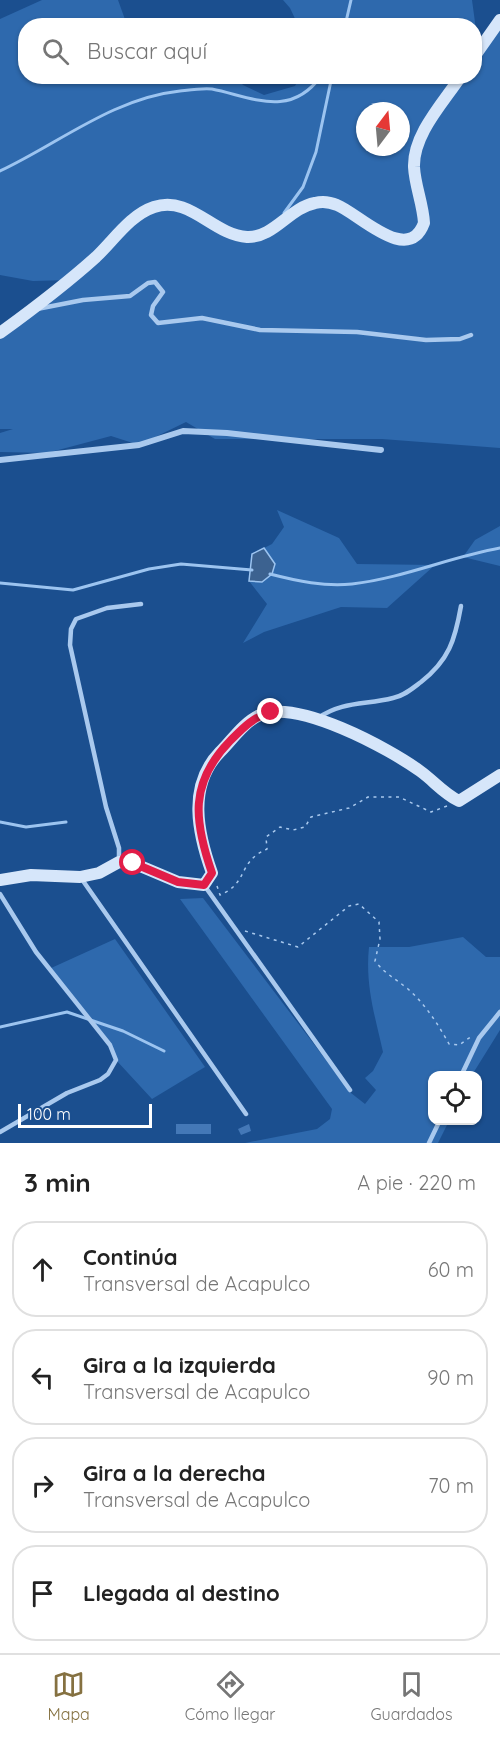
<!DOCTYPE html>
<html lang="es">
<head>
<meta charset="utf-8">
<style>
	:root { --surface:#fff; --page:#f2f2f2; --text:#222; --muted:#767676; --line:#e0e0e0; --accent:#857141 }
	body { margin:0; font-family:Quicksand,sans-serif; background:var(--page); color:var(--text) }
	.controls { position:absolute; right:18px; bottom:18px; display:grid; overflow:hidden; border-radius:12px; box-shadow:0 2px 4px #0004 }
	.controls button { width:54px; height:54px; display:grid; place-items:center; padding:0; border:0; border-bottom:2px solid var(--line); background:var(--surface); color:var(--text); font:30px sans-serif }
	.compass { position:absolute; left:356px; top:102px; width:54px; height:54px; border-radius:50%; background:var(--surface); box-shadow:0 2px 4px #0004; rotate:16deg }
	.scale { position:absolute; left:18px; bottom:15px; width:134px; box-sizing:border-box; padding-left:6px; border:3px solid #fff; border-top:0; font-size:16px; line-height:21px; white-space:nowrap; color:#fff; -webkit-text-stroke:4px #1b4f8f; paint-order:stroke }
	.stop { position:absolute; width:18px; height:18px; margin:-14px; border:4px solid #e11d48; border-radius:50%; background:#fff }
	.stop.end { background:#e11d48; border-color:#fff; box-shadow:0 2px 6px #0008 }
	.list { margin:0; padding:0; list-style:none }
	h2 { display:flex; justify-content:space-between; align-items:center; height:78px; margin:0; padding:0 24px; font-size:26px }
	h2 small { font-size:20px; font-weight:400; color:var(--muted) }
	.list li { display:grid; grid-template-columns:39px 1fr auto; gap:18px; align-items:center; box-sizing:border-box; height:96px; margin:0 12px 12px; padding:0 12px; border:2px solid var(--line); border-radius:24px }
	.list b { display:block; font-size:22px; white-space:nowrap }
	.list p { margin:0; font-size:20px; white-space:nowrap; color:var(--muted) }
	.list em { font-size:20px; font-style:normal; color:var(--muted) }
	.icon { flex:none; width:33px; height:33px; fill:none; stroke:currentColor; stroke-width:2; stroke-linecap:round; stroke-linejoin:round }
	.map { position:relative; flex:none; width:500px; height:1143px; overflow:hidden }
	.search { position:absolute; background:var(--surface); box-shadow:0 2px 4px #0004; left:18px; right:18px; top:18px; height:66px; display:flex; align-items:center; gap:15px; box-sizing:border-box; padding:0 21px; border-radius:24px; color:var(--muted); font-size:22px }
	.sheet { height:510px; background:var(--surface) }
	nav { display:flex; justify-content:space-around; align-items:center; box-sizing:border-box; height:84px; border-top:2px solid var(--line); background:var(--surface); font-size:16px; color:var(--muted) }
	nav a { display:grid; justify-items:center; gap:3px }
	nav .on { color:var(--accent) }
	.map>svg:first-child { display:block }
	.green { fill:#2e69ad; fill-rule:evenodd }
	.water { fill:#3c6290; stroke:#9cc4f0; stroke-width:1.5 }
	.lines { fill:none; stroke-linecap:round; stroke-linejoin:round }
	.stream { stroke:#9cc4f0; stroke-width:3 }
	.building { fill:#4478b7 }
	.path { stroke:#a9c9ee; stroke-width:1.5; stroke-dasharray:3 4.5; stroke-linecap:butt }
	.lane { stroke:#a9c9ee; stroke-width:4.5 }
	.street { stroke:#a9c9ee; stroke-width:6 }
	.secondary { stroke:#d6e6fa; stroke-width:12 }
	.route { stroke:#e11d48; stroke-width:8 }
</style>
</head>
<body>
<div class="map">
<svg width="500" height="1143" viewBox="0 0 500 1143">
	<rect width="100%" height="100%" fill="#1b4f8f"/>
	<g class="green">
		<path d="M42 0H118L127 25 26 26V76L236 77 243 85 264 95 295 86 300 77 474 76V26L298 25 290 8 283 0H472L479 52 500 23V448L382 439H215L186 422 139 445 111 436 47 453 0 452V433L13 429H0V333L68 280 33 281 0 275V19ZM365 111H401V147H365Z"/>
		<polygon points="277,510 339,538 357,564 435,565 387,608 341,607 264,632 243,643 267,604 249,581 252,554 272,544 284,527"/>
		<polygon points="500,526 500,566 463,557 475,540"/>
		<path d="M203 898 351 1093 365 1104 376 1090 365 1078 373 1071 383 1052C375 1016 365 985 369 947H409L463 937 486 957H500V1030L472 1075 432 1076V1120L449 1121 438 1143H245L317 1129 330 1119 332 1109 180 899Z"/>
		<polygon points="115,939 205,1067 152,1099 116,1060 110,1045 49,969"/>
	</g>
	<polygon class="water" points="264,548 275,564 272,574 262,582 249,581 252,554"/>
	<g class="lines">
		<g class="stream">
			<polyline points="345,26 351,0"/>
			<path d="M0 171C58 144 113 98 180 91 189 90 202 88 212 89 252 97 290 119 321 76"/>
			<polyline points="284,213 303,187 316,152 332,76"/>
			<path d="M270 574C297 581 325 587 352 584 403 578 450 557 500 548"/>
			<polyline points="0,583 73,590 149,569 181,564 252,570"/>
			<polyline points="0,822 26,827 66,822"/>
			<polyline points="0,1027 67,1012 123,1031 164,1051"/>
		</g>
	</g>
	<g class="building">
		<rect x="176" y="1124" width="35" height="10"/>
		<polygon points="249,1124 251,1131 241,1135 238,1129"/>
	</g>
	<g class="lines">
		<g class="path">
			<path d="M217 886 220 895C249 883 237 862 267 849L266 837 280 827 293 830 305 827 311 817 349 808 368 797H399L431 812 447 806"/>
			<path d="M245 931 298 947 349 906 359 904 379 922 380 939 375 961C385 974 396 979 408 989 425 1004 438 1024 449 1044L459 1045 472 1036"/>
		</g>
		<g class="lane">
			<polyline points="37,309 83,300 130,296 148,283 155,282 163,292 153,306 151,315 158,323 202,318 260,330 357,332 426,340 460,339 471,335"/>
			<path d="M318 718C342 701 366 705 393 698 404 696 413 688 421 682 449 660 455 640 461 606"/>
			<polyline points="119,860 119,848 106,807 70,645 71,629 76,619 107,608 141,604"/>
			<polyline points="81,878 246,1114"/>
			<polyline points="204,885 350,1090"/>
			<polyline points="0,894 36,952 110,1045 116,1060 108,1074 100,1080 67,1093 0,1132"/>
			<polyline points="461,1076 479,1038 500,1012"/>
			<polyline points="429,1143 440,1120"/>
		</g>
		<polyline class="street" points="0,460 139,445 183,431 227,433 381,450"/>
		<g class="secondary">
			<polyline points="474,57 500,20"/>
			<path d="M0 333C33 309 66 284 96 257 114 240 130 215 154 207 190 195 213 235 247 237 274 238 289 208 315 203 322 201 330 202 337 205 358 213 408 266 424 223 423 204 415 186 414 167 413 134 444 102 461 76"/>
			<path d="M0 880 31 875 80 877 99 873 119 862 133 863 178 882 204 885 212 873C198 834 187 786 220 752 232 740 244 722 260 715 298 699 388 748 420 771 434 781 443 793 459 801L500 775"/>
		</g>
	</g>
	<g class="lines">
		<path class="route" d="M133 863 178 882 204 885 212 873C194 821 189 783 230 741 243 728 253 717 271 712"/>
	</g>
</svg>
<div class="controls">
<button><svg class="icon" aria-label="locate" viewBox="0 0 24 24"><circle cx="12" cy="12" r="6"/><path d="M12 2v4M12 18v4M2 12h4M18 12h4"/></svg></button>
</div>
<svg class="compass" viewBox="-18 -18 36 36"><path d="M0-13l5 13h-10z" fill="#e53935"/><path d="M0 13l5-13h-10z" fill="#767676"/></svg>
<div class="scale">100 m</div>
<div class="stop" style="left:133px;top:863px"></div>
<div class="stop end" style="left:271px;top:712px"></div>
<div class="search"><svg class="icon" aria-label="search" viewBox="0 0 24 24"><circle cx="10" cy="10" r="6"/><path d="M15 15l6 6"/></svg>Buscar aquí</div>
</div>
<section class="sheet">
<h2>3 min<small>A pie · 220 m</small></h2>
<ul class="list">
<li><svg class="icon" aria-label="ahead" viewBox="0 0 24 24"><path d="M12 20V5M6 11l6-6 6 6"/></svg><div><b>Continúa</b><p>Transversal de Acapulco</p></div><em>60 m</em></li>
<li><svg class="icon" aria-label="left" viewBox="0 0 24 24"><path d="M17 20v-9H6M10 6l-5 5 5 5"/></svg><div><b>Gira a la izquierda</b><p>Transversal de Acapulco</p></div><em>90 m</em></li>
<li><svg class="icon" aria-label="right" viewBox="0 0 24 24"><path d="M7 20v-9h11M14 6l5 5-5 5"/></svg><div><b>Gira a la derecha</b><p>Transversal de Acapulco</p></div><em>70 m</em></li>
<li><svg class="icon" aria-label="arrive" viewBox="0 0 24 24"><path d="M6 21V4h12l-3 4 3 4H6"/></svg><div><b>Llegada al destino</b></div></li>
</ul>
</section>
<nav>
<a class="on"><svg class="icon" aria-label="map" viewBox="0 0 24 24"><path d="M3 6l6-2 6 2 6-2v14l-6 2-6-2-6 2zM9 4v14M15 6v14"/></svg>Mapa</a>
<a><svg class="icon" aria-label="directions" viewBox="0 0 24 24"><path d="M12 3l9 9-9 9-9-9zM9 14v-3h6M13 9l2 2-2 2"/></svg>Cómo llegar</a>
<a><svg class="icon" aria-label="saved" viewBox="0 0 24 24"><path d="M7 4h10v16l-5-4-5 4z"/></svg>Guardados</a>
</nav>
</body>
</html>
